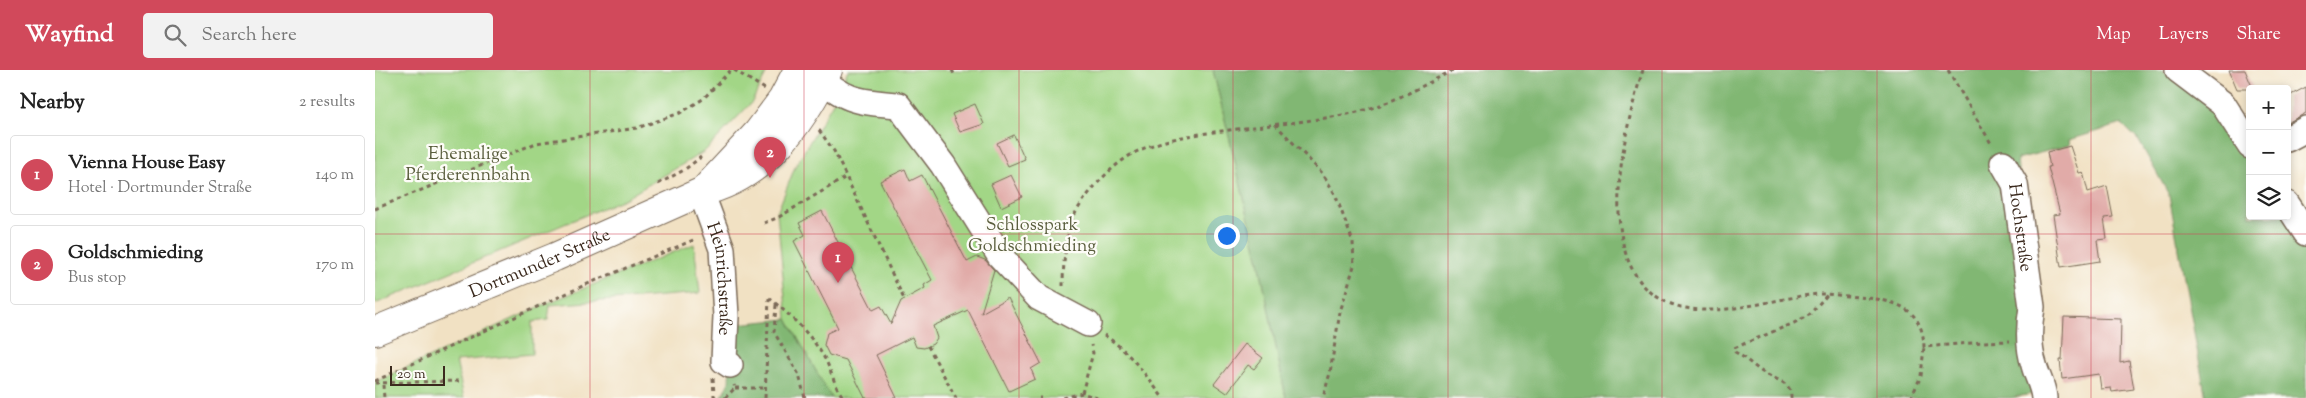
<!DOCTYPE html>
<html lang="en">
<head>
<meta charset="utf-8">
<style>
	:root { --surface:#fff; --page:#f2f2f2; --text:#222; --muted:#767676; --line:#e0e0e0; --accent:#d1495b }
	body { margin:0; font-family:"Sorts Mill Goudy",serif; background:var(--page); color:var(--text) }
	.controls { position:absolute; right:15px; top:15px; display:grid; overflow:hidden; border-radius:5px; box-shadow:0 2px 8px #0003 }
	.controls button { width:45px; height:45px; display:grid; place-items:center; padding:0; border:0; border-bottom:1px solid var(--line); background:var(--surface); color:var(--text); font:25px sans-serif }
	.scale { position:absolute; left:15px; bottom:12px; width:55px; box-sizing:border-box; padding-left:5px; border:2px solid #3b2a1e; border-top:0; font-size:14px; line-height:18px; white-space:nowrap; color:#3b2a1e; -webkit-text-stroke:4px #fdfcf7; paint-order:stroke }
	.you { position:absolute; left:851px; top:165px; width:18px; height:18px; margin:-12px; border:4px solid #fff; border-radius:50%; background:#1a73e8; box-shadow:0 0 0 8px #1a73e833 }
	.badge { display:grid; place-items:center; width:32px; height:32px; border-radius:50%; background:var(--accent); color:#fff; font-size:16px; font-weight:700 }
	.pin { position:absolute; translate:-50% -41px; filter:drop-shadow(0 1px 2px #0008) }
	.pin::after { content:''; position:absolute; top:26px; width:18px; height:15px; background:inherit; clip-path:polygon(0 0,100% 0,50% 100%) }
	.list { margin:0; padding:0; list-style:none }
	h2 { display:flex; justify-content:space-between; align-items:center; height:65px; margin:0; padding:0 20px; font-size:21px }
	h2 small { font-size:16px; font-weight:400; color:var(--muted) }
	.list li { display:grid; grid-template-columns:32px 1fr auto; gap:15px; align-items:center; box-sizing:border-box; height:80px; margin:0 10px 10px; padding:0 10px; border:1px solid var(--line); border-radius:5px }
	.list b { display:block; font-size:19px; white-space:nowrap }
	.list p { margin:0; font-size:16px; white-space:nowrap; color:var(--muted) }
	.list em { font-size:16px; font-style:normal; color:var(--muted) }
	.icon { flex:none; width:28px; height:28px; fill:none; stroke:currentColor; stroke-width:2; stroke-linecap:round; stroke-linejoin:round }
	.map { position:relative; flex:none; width:1931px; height:328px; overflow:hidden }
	header { display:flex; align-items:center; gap:30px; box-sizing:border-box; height:70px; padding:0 25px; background:var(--accent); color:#fff }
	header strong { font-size:24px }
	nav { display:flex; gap:28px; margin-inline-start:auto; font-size:18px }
	.search { width:350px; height:45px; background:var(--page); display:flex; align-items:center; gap:12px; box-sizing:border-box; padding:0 18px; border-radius:5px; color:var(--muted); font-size:19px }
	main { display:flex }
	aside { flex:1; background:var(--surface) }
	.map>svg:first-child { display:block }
	.green { fill:#a2d686; stroke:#6e8052 }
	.forest { fill:#81b773; stroke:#5e7048 }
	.building { fill:#e1aba8 }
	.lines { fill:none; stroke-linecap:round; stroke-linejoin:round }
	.minor-casing { stroke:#7b6a58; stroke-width:28 }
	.major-casing { stroke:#7b6a58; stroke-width:30 }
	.path { stroke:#7b6a58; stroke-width:3; stroke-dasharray:4 4; stroke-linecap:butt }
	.minor { stroke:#fff; stroke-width:25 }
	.major { stroke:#fff; stroke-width:28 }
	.grid { fill:none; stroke:#d1495b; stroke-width:1; stroke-opacity:0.55 }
	.labels { text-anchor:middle; stroke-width:4.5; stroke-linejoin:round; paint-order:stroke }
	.park-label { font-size:18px; fill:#5a5e3d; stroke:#fdfcf7 }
	.street-label { font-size:18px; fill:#3b2a1e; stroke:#fdfcf7 }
</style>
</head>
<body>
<header>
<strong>Wayfind</strong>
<div class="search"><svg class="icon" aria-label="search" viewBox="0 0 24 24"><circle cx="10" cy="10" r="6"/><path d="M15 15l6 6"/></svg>Search here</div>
<nav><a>Map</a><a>Layers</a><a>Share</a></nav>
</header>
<main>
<aside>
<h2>Nearby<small>2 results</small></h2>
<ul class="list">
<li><span class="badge">1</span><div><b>Vienna House Easy</b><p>Hotel · Dortmunder Straße</p></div><em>140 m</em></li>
<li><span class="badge">2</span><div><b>Goldschmieding</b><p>Bus stop</p></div><em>170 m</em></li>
</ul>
</aside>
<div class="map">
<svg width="1931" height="328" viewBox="0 0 1931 328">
	<rect width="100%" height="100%" fill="#fdfcf7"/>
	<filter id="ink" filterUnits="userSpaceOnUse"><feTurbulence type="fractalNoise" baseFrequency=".02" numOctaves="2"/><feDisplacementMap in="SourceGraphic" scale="10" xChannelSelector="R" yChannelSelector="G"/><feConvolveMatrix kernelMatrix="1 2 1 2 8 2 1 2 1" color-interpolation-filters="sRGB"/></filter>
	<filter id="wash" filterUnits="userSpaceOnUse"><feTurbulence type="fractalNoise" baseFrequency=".0096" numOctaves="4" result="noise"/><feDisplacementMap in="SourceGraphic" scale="20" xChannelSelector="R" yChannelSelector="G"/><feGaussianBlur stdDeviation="1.12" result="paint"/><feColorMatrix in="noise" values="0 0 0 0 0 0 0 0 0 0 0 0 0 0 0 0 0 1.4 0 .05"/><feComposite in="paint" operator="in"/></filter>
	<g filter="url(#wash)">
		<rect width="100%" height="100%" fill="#f1e1c3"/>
		<g class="green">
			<polygon points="0,0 393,0 377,32 330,81 251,128 0,234"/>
			<polygon points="473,0 838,0 884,191 911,328 456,328 412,249 402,143 420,97 458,32"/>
			<polygon points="319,174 325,223 175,235 173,250 157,252 157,284 81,291 89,328 0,328 0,312 175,232"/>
		</g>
		<g class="forest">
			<polygon points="838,0 1787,0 1841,41 1875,93 1875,146 1909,146 1931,181 1931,328 1831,328 1794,125 1764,71 1747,54 1694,70 1695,75 1642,89 1662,323 1636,328 911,328 884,191"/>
			<polygon points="412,249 456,328 346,328 355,310 352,255"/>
		</g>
		<g id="blocks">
			<g class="building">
				<polygon points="1854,0 1870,0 1878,19 1862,19"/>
				<polygon points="1931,17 1931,43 1912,53 1912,27"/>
				<polygon points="600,34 609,54 585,62 577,44"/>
				<polygon points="639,65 650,89 633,96 622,73"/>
				<polygon points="1695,76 1704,103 1708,102 1713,122 1732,116 1738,147 1729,148 1732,169 1722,170 1725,191 1686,197 1678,145 1685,144 1673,97 1675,97 1672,82"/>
				<polygon points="530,99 535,111 547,105 592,192 602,187 610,190 619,200 606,243 633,228 666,293 656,299 660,309 634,321 593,240 558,256 562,268 558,274 549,278 541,277 537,267 501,285 522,328 490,328 471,290 454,285 449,275 452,263 463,258 419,171 430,165 424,153 447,141 498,240 506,236 516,254 526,231 550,218 549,215 557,210 505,111"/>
				<polygon points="636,105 647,127 626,137 616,114"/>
				<polygon points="1689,247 1746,249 1745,293 1754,291 1759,319 1737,322 1736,318 1726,319 1724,304 1687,309 1685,290 1687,290"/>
				<polygon points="870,274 888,288 879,299 873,295 852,323 839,314"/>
			</g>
		</g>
	</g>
	<g filter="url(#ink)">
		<use href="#blocks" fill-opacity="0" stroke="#7b6a58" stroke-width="1"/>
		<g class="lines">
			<defs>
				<g id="minor">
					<path d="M436 0C468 30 480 32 523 35L568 95 625 186 664 228 713 254"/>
					<polyline points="1803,0 1848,34 1875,76"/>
					<polyline points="1912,69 1931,59"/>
					<path id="s1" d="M1628 93 1640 114 1657 237C1654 255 1653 277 1659 295 1662 307 1668 315 1669 328"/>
					<path id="s2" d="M326 122 347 179 351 246 349 291 355 295"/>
					<polyline points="1912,134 1931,163"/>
				</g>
				<g id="major">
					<polyline points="329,120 383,62 407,30 423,0"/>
					<path id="s3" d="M0 261 180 187 326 122C388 108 426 55 453 0"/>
				</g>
			</defs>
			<use href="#minor" class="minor-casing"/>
			<use href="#major" class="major-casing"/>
			<g class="path">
				<polyline points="359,0 390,19"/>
				<polyline points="577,0 580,6"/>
				<path d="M1268 0C1248 62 1213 206 1299 235 1343 250 1400 227 1445 224 1457 224 1471 226 1483 227 1516 230 1548 235 1549 277L1608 272 1635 271"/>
				<polyline points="1573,0 1617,75"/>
				<polyline points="900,54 948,104 960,124 978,172 979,196 965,242 955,303 948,328"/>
				<polyline points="444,60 459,81 529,229"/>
				<polyline points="283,114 309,100 326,87"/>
				<polyline points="0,139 161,73 262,58 305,43 328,29 356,0"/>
				<polyline points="389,153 404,147 471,107"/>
				<path d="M688 216C688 195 691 160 701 142 714 120 737 95 759 83 786 69 817 65 847 61 890 55 935 52 978 43 1014 35 1046 17 1078 0"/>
				<path d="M394 228C414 244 437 265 450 289 457 302 459 316 469 328"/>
				<polyline points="401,235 399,262 424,305 430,328"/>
				<path d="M729 265C753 280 771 305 788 328"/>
				<polyline points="553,276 581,328"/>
				<polyline points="338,308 339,326 342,328"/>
				<polyline points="0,311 210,215 321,169"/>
				<polyline points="0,313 85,311"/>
				<polyline points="8,315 9,328"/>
				<polyline points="360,318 390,318"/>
				<polyline points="707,323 718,283 716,275"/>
				<polyline points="350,328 360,318 359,315"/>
				<polyline points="390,328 394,228"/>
				<polyline points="664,328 666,328"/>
				<polyline points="688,328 707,323 722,328"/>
				<path d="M1416 328C1417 311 1400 310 1389 303 1379 297 1371 288 1360 282L1359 278 1419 253 1434 245 1452 225"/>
				<polyline points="1536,328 1546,306 1549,277"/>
			</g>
			<use href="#minor" class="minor"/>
			<use href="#major" class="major"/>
		</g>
	</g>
	<path class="grid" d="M215 0V328M429 0V328M644 0V328M858 0V328M1073 0V328M1287 0V328M1502 0V328M1716 0V328M0 164H1931"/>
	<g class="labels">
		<g class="park-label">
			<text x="93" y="89">Ehemalige<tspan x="93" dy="21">Pferderennbahn</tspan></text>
			<text x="657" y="160">Schlosspark<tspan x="657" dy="21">Goldschmieding</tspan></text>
		</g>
		<g class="street-label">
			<text dy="6" stroke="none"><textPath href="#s1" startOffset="68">Hochstraße</textPath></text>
			<text dy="6" stroke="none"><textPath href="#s3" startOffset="178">Dortmunder Straße</textPath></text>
			<text dy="6" stroke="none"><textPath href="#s2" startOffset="90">Heinrichstraße</textPath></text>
		</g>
	</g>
</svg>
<div class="controls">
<button>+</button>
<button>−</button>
<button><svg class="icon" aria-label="layers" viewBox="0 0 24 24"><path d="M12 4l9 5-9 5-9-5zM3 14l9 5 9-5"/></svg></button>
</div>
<div class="scale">20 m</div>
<div class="you"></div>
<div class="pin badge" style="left:463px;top:213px">1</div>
<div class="pin badge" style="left:395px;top:108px">2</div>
</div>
</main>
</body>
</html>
